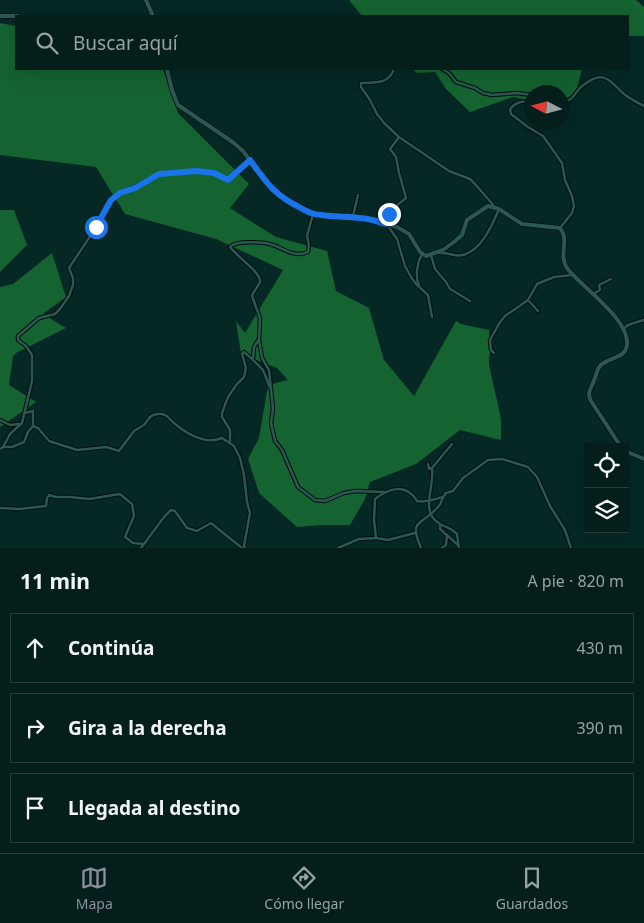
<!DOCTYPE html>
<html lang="es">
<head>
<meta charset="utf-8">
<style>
	:root { --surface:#041e1c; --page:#0d2725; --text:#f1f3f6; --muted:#97a2a3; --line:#253c3b; --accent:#8c9099 }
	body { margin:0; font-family:"Noto Sans",sans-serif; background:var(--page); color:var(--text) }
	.controls { position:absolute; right:15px; bottom:15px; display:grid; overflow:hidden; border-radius:0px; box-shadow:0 5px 20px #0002 }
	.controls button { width:45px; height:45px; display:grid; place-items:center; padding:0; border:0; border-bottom:1px solid var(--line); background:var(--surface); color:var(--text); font:25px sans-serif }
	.compass { position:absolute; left:524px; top:85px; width:45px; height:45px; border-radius:50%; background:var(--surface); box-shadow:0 5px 20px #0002; rotate:276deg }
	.stop { position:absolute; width:15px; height:15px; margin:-11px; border:4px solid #1a73e8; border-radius:50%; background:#fff }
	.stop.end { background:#1a73e8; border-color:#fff; box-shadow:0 1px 5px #0008 }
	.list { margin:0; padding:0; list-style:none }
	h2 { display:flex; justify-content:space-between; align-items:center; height:65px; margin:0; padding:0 20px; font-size:21px }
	h2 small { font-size:16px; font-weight:400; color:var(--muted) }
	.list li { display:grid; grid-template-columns:32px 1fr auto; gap:15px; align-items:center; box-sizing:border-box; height:70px; margin:0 10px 10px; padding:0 10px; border:1px solid var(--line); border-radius:0px }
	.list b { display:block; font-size:19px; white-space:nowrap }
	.list em { font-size:16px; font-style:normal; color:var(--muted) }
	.icon { flex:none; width:28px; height:28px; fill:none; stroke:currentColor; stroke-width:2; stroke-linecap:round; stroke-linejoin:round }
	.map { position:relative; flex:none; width:644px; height:548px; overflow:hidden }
	.search { position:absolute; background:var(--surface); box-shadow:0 5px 20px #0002; left:15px; right:15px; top:15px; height:55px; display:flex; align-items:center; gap:12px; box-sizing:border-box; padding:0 18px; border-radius:0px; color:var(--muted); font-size:19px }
	.sheet { height:305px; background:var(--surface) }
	nav { display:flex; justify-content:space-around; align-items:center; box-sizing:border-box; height:70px; border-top:1px solid var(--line); background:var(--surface); font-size:14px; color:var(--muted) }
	nav a { display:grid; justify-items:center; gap:2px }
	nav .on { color:var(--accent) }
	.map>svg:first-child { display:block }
	.forest { fill:#146330 }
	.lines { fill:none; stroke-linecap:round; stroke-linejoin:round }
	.street-casing { stroke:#000f0d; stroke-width:4.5 }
	.secondary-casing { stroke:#000f0d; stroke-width:5.5 }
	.street { stroke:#2c5854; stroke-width:2.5 }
	.secondary { stroke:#2c5854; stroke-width:4 }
	.route { stroke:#1a73e8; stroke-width:6 }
</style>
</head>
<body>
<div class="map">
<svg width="644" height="548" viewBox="0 0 644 548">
	<rect width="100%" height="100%" fill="#052825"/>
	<g class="forest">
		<polygon points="349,0 636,0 644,7 644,36 628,36 628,16 362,16"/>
		<polygon points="0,23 16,26 16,69 163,70 178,113 249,184 230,208 276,237 327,251 336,291 369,308 384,360 414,396 456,321 461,324 489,330 489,338 493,340 489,357 489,365 501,419 501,440 460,430 416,464 370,482 365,499 350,525 322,525 297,527 259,493 248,459 259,438 268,385 288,380 277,368 241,354 236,321 245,333 283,270 216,239 125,214 96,167 0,155"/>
		<polygon points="412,69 582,69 574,99 562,102 562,92 532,92 531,101 513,97 470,112 446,89 435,72 417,73"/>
		<polygon points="0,210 14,210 27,245 0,272"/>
		<polygon points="52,253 66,297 43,314 66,328 16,353 13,356 9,385 36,402 0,427 0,287 13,284"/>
	</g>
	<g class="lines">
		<defs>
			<g id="street">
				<path d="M394 69C388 85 375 82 361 83V87L370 100 377 114 384 123 399 137 449 171 470 179 475 184 495 207"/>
				<polyline points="442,69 449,73 456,82 475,88 483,93 492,95 516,93 532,95"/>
				<path d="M532 101C523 101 514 102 510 110L511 114 528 127 543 136 562 163 565 180 572 196 574 206 572 213 560 228"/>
				<path d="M562 102C576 99 573 94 582 86 603 69 608 79 624 94 630 99 637 102 644 106"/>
				<polyline points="353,216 358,195"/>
				<polyline points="385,223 390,211 406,198 399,173 396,157 390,149 399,137"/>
				<polyline points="388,226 397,239 405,266 411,277 416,284 428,295 432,317"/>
				<path d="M440 253C447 252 456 257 463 255 482 250 492 225 499 209"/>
				<polyline points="431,255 435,269 446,282 450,289 470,301"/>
				<path d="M419 286C415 276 417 263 422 254"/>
				<polyline points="593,294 600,290 599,285 611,279"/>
				<polyline points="528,300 538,311"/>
				<polyline points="623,329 628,325 644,320"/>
				<polyline points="259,340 262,358 269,370 273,409 271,423 275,441 282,450 298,487 315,500 325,501 344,493 355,491 384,492"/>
				<polyline points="494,353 491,350 490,340 500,322 505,316 528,300 537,284 554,277 572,275"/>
				<polyline points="251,358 263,370 270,388"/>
				<path d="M25 413 33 411V426L38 428 49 441 77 450 106 447 119 451 134 431 144 425 150 417C154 414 160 413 165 415 169 417 171 421 174 423 187 434 205 445 222 438L234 446 240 458 244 475 247 502 250 513 244 546 245 548"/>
				<polyline points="0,420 10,425 19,424"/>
				<path d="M230 442V430L222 417V413L228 397 237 384 244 377 246 368 242 354 244 352 251 358H253L254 347 259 339 260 318 252 296C254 290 258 287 260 282 262 273 236 256 230 247 236 240 264 242 273 245 285 249 294 258 308 252L309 245 307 236 313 214"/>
				<path d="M452 444 432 468C435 487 419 512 440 524 447 528 450 527 457 534L459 548"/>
				<polyline points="3,447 12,447 24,442 28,432 33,426"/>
				<polyline points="0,449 3,447 10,434 22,423 32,381 32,355 26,346 18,340 18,336 39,318 55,314 60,309 69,296 73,285 73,278 69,268 99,223 111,200 120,193 135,187 159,174 195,171 214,173 228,180 250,160"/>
				<polyline points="428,464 429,469 432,468"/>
				<polyline points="0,508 19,509 46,506 47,498 49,495 56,497 69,497 89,499 120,494 132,504 134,516 125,537 133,543 144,544"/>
				<polyline points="440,525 440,529 458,545"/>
				<path d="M376 538 374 520 375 499C389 488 406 483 417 501 426 503 434 499 443 497"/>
				<polyline points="141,548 164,517 171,510 175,511 187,528 197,531 211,523 242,548"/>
				<polyline points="338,548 359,539 376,538 388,540 415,533"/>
				<path d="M421 548C408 518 422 526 438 507 442 503 442 497 446 493L453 491 463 478 488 460 502 459 528 467 537 477 550 506 565 530 571 548"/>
				<polyline points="442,548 446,545 447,535"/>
			</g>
			<g id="secondary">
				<polyline points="146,0 153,16"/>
				<polyline points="0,16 18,16"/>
				<path d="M167 69 172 90 178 105 234 143 243 151 270 187 279 196 316 215 358 217 397 227 409 234 420 252 426 256 443 250 454 242 462 235 467 220 488 206 499 209 522 224 560 228C570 240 558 255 567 268 582 288 630 319 627 345 626 358 608 358 601 365 596 370 596 377 593 383 590 390 587 393 591 401L621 447"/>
				<polyline points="625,451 644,459"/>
			</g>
		</defs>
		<use href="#street" class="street-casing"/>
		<use href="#secondary" class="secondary-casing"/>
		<use href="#street" class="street"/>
		<use href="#secondary" class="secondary"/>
	</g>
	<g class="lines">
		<path class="route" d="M96 227 111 200 120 193 135 188 159 174 196 171 214 173 228 180 250 160C266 182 274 195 299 207 306 211 313 215 321 215 344 218 363 215 385 224L389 214"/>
	</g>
</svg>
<div class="controls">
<button><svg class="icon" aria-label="locate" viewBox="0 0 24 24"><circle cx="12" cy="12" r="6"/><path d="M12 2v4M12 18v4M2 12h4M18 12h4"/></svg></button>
<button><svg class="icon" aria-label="layers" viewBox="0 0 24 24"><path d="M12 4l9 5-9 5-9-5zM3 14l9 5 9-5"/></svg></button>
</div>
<svg class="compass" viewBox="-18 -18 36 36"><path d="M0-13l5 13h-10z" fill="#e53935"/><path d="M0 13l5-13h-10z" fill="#97a2a3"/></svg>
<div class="stop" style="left:96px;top:227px"></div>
<div class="stop end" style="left:389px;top:214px"></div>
<div class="search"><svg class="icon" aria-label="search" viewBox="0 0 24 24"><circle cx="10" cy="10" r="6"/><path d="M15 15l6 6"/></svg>Buscar aquí</div>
</div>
<section class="sheet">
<h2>11 min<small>A pie · 820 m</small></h2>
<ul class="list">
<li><svg class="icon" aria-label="ahead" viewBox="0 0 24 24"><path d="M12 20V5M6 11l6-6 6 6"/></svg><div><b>Continúa</b></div><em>430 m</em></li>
<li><svg class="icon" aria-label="right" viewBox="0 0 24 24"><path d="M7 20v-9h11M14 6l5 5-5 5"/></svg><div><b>Gira a la derecha</b></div><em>390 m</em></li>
<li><svg class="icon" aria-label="arrive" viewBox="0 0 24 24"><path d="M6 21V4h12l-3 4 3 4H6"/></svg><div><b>Llegada al destino</b></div></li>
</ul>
</section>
<nav>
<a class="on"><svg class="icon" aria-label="map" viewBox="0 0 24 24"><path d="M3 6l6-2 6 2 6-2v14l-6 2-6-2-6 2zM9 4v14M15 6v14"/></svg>Mapa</a>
<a><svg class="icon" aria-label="directions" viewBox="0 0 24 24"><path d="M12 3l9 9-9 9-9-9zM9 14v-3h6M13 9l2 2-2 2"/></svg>Cómo llegar</a>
<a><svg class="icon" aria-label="saved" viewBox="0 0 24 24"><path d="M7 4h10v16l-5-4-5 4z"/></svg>Guardados</a>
</nav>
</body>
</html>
